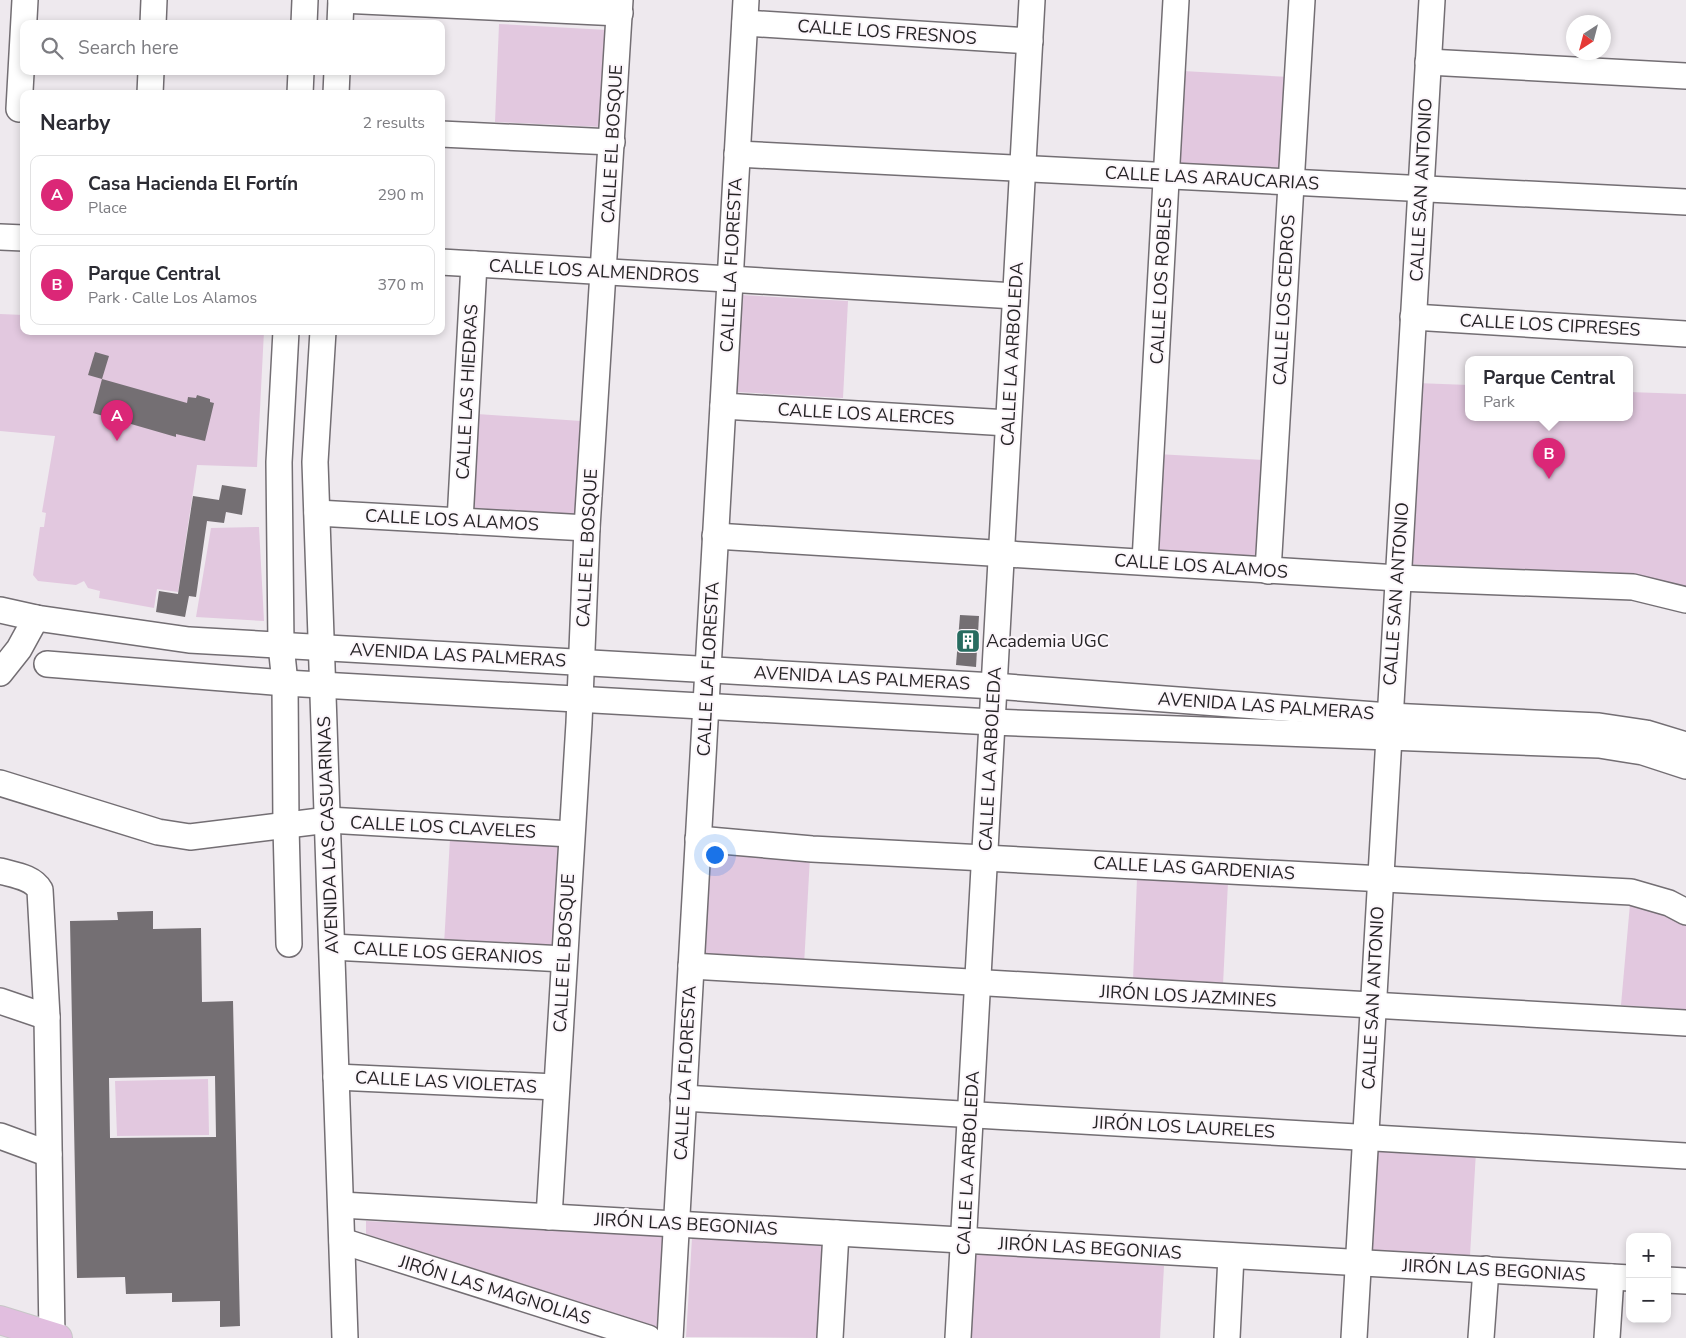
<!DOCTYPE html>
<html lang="en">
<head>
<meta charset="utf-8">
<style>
	:root { --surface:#fff; --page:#f2f2f3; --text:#2b2b33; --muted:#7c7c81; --line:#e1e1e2; --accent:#db2777 }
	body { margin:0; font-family:"Nunito Sans",sans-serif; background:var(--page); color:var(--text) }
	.controls { position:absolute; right:15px; bottom:15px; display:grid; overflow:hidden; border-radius:10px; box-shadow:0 2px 8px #0003 }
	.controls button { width:45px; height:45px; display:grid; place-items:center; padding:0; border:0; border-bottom:1px solid var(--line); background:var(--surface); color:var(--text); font:25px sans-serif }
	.compass { position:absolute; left:1566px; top:15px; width:45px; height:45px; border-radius:50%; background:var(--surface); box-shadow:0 2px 8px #0003; rotate:216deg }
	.you { position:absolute; left:714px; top:854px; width:18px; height:18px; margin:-12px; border:4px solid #fff; border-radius:50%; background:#1a73e8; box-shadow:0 0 0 8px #1a73e833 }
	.badge { display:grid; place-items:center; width:32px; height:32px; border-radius:50%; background:var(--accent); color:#fff; font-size:16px; font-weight:700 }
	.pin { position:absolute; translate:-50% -41px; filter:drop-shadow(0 1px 2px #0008) }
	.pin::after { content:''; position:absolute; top:26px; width:18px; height:15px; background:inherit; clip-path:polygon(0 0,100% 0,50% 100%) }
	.popup { position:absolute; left:1465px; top:356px; width:168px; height:65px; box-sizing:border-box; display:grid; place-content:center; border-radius:10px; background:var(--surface); filter:drop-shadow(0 1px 4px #0005); font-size:16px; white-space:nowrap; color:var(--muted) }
	.popup b { font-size:19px; color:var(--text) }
	.popup::after { content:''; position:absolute; left:50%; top:100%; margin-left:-10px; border:10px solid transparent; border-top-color:var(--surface) }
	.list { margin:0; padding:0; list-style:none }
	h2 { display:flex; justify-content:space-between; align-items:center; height:65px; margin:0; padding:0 20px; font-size:21px }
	h2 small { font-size:16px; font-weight:400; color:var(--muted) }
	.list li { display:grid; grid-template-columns:32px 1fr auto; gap:15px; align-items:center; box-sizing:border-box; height:80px; margin:0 10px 10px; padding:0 10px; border:1px solid var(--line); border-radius:10px }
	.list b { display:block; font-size:19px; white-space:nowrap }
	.list p { margin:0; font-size:16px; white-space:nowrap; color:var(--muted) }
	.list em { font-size:16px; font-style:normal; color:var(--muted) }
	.icon { flex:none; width:28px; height:28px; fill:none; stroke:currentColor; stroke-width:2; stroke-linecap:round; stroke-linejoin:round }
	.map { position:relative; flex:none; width:1686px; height:1338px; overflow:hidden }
	.search { position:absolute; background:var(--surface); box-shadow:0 2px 8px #0003; left:20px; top:20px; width:425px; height:55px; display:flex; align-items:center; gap:12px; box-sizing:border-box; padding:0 18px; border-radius:10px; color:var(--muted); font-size:19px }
	.panel { position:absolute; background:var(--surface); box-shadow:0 2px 8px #0003; left:20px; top:90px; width:425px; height:245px; border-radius:10px }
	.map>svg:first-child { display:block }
	.green { fill:#e2c8df }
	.building { fill:#746f73; fill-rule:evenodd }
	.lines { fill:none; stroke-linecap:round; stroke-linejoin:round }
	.minor-casing { stroke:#736e73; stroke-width:28 }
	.major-casing { stroke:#c7c6c7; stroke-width:30 }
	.minor { stroke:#fff; stroke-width:25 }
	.major { stroke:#e1bedf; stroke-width:28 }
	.labels { text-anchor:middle; stroke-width:4; stroke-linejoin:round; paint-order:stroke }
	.street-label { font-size:18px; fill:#262426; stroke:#fcf6fb }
	.poi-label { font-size:18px; fill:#262426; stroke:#fcf6fb; text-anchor:start }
</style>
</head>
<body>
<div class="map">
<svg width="1686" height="1338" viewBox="0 0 1686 1338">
	<rect width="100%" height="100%" fill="#eee9ee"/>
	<g class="green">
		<polygon points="499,24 607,30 602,127 495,122"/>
		<polygon points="1183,71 1290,77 1285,174 1178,168"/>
		<polygon points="741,295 848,301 843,398 736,392"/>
		<polygon points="0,314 24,315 24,331 264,331 257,467 197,465 178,592 157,589 154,608 99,598 100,591 88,588 84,581 76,585 38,581 33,575 40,527 44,527 46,513 42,512 55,436 0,431"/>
		<polygon points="1416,383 1469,385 1469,418 1629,418 1629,392 1686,394 1686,591 1625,576 1408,564"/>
		<polygon points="477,414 581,421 575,515 472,508"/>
		<polygon points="1157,454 1264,460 1259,557 1152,551"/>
		<polygon points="259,527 264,621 196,617 211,528"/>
		<polygon points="450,838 558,845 552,951 444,945"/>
		<polygon points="710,851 810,857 804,965 704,960"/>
		<polygon points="1137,878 1228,882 1223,985 1133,980"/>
		<polygon points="1630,904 1663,911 1686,923 1686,1010 1621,1005"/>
		<polygon points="208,1079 209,1135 117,1136 115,1081"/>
		<polygon points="1376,1145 1476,1151 1470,1256 1371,1250"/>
		<polygon points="366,1221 663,1235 661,1328 366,1234"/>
		<polygon points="692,1238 822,1246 817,1338 686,1337"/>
		<polygon points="975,1253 1164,1266 1160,1338 971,1338"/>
	</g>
	<g class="building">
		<polygon points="95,352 109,356 102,379 187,403 188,397 196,398 197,395 210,399 210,402 214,403 205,441 176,434 176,437 93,413 102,379 88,375"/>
		<polygon points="222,485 246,489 242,515 226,512 224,523 207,521 196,597 189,596 185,617 156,612 159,591 178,594 193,496 219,500"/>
		<polygon points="960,615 979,616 976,667 956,665"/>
		<path d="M153 911V929L201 928 202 1002 233 1001 240 1326 220 1327V1301L172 1302V1293L126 1294 125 1277 77 1278 70 921 118 920 117 912ZM215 1076 216 1137 110 1138 109 1078Z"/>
	</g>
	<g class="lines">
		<defs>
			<g id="minor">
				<polyline points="341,0 620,13"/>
				<polyline points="745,23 1030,41"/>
				<polyline points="153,24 154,0"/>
				<polyline points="304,24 305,0"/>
				<polyline points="340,24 341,0"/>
				<polyline points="1428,62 1686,76"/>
				<polyline points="150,94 151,71"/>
				<polyline points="300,94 301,71"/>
				<polyline points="336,94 337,71"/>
				<polyline points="19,109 25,0"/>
				<polyline points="441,134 612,142"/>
				<polyline points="737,154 1686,202"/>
				<polyline points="0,237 24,238"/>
				<polyline points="441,262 1015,296"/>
				<polyline points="1413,317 1686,334"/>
				<polyline points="286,331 279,462 281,645 285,683 286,826 289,944"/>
				<polyline points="323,331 315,462 345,1338"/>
				<polyline points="723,406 1008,423"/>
				<polyline points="317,513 587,528"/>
				<polyline points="460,521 474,264"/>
				<polyline points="715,536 1398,578 1633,587 1686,600"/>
				<polyline points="1145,561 1176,0"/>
				<polyline points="1268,571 1302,0"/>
				<polyline points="0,610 36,618 19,649 0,673"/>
				<polyline points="36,618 189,640 994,686 1389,716 1599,726 1646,733 1686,745"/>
				<polyline points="47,664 285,683 992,722 1599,745 1643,752 1686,766"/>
				<polyline points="0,783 158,832 190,837 328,820 571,834"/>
				<polyline points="698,839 812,849 1631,892 1669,903 1686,912"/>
				<path d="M0 871C14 875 33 877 40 890L47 1017 52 1337"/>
				<polyline points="332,947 564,959"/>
				<polyline points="691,966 1686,1023"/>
				<polyline points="0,1001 47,1017"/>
				<polyline points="336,1077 556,1087"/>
				<polyline points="683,1098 1686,1156"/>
				<polyline points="0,1136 49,1154"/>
				<polyline points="341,1205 1630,1278"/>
				<polyline points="549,1217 579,723 587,528 620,0"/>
				<polyline points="342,1241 648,1338"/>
				<polyline points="1667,1280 1686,1281"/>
				<polyline points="670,1338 746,0"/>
				<polyline points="830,1338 836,1233"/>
				<polyline points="958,1338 1032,0"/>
				<polyline points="1227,1338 1231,1256"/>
				<polyline points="1354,1338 1432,0"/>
				<polyline points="1481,1338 1486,1269"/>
				<polyline points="1607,1338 1611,1277"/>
			</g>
			<polyline id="major" points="0,1320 58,1338"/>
		</defs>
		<use href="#minor" class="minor-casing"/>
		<use href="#major" class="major-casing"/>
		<use href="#minor" class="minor"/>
		<use href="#major" class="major"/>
	</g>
	<defs>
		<symbol id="building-square" viewBox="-11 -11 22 22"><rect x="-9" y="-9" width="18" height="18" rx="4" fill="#276c60" stroke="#fcf6fb"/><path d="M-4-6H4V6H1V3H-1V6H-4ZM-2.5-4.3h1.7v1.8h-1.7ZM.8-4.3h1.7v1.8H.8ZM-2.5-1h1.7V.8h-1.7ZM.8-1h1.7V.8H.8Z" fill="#fff"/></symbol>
	</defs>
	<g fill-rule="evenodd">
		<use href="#building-square" x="954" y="627" width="28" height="28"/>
	</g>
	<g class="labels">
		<g class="street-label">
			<text transform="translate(887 32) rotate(4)" y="6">CALLE LOS FRESNOS</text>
			<text transform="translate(612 144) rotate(-87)" y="6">CALLE EL BOSQUE</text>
			<text transform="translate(1212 178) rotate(3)" y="6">CALLE LAS ARAUCARIAS</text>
			<text transform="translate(1421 190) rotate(-87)" y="6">CALLE SAN ANTONIO</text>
			<text transform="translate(731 265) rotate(-87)" y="6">CALLE LA FLORESTA</text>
			<text transform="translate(594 271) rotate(3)" y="6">CALLE LOS ALMENDROS</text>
			<text transform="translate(1161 281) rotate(-87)" y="6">CALLE LOS ROBLES</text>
			<text transform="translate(1284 300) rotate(-87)" y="6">CALLE LOS CEDROS</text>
			<text transform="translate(1550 325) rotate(3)" y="6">CALLE LOS CIPRESES</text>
			<text transform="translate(1012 354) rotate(-87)" y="6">CALLE LA ARBOLEDA</text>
			<text transform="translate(467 392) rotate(-87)" y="6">CALLE LAS HIEDRAS</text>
			<text transform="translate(866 414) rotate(3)" y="6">CALLE LOS ALERCES</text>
			<text transform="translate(452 520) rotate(3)" y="6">CALLE LOS ALAMOS</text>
			<text transform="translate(587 548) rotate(-87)" y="6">CALLE EL BOSQUE</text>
			<text transform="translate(1201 566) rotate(4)" y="6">CALLE LOS ALAMOS</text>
			<text transform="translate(1396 594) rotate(-86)" y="6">CALLE SAN ANTONIO</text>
			<text transform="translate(458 655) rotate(3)" y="6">AVENIDA LAS PALMERAS</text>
			<text transform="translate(708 669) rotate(-87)" y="6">CALLE LA FLORESTA</text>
			<text transform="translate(862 678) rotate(3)" y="6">AVENIDA LAS PALMERAS</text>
			<text transform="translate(1266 706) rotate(4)" y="6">AVENIDA LAS PALMERAS</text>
			<text transform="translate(990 759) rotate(-87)" y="6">CALLE LA ARBOLEDA</text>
			<text transform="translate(443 827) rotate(3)" y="6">CALLE LOS CLAVELES</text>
			<text transform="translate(328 835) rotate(-92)" y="6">AVENIDA LAS CASUARINAS</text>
			<text transform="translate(1194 868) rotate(3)" y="6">CALLE LAS GARDENIAS</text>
			<text transform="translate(448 953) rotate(3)" y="6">CALLE LOS GERANIOS</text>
			<text transform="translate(564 953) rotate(-87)" y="6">CALLE EL BOSQUE</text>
			<text transform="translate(1188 996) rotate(3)" y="6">JIRÓN LOS JAZMINES</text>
			<text transform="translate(1373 998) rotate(-87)" y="6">CALLE SAN ANTONIO</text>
			<text transform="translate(685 1073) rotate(-87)" y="6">CALLE LA FLORESTA</text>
			<text transform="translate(446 1082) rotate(3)" y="6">CALLE LAS VIOLETAS</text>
			<text transform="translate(1184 1127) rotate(3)" y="6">JIRÓN LOS LAURELES</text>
			<text transform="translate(968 1163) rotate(-87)" y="6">CALLE LA ARBOLEDA</text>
			<text transform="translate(686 1224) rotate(3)" y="6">JIRÓN LAS BEGONIAS</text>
			<text transform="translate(1090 1248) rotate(3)" y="6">JIRÓN LAS BEGONIAS</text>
			<text transform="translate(1494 1270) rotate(3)" y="6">JIRÓN LAS BEGONIAS</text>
			<text transform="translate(495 1290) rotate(17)" y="6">JIRÓN LAS MAGNOLIAS</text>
		</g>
		<g class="poi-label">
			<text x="986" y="647">Academia UGC</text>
		</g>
	</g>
</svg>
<div class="controls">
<button>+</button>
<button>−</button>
</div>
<svg class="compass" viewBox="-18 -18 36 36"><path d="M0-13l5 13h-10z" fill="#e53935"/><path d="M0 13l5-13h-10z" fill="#7c7c81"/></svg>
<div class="you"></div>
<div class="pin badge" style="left:117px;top:441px">A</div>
<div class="pin badge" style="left:1549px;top:479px">B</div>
<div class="popup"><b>Parque Central</b>Park</div>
<div class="search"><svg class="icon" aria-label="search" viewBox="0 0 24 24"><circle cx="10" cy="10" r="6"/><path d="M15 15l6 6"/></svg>Search here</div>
<section class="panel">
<h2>Nearby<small>2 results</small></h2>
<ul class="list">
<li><span class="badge">A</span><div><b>Casa Hacienda El Fortín</b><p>Place</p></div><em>290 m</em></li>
<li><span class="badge">B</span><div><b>Parque Central</b><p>Park · Calle Los Alamos</p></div><em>370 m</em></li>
</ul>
</section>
</div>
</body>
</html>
